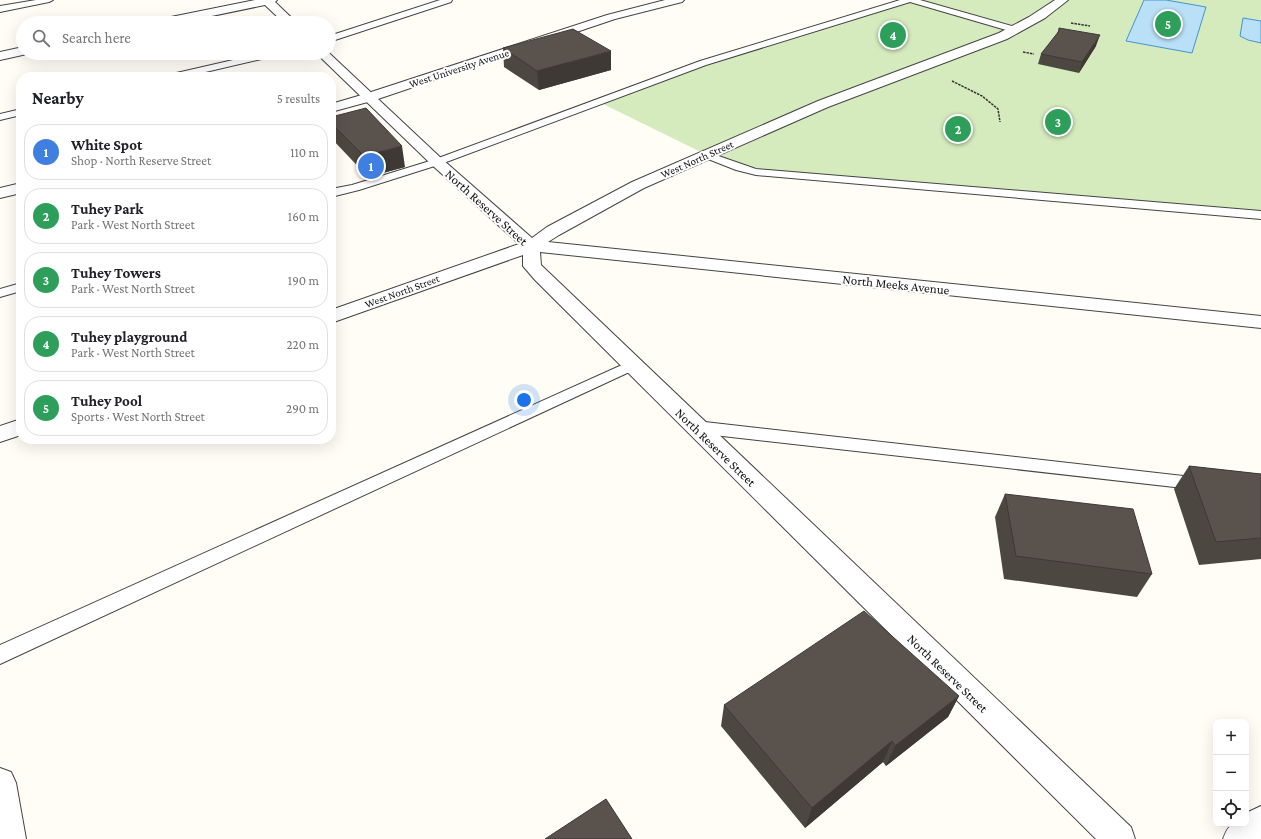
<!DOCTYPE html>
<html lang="en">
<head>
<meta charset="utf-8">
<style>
	:root { --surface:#fff; --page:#f2f2f2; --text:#202124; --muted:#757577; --line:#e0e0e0; --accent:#0f766e }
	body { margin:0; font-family:"Crimson Pro",serif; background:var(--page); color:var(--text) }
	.controls { position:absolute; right:12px; bottom:12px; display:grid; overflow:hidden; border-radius:8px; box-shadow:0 4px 16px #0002 }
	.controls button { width:36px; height:36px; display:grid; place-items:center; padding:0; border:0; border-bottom:1px solid var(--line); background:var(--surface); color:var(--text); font:20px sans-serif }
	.you { position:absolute; left:524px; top:400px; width:14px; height:14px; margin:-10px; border:3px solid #fff; border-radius:50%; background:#1a73e8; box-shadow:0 0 0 6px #1a73e833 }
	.badge { display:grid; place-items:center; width:26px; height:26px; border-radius:50%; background:var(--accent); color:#fff; font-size:13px; font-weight:700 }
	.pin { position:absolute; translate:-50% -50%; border:2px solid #fff; box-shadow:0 1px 4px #0006 }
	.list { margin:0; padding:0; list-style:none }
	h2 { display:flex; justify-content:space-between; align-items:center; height:52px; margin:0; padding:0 16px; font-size:17px }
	h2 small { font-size:13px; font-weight:400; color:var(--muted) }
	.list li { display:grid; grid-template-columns:26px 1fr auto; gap:12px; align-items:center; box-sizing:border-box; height:56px; margin:0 8px 8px; padding:0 8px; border:1px solid var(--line); border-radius:16px }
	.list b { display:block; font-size:15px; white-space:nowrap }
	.list p { margin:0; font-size:13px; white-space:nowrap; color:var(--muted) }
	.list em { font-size:13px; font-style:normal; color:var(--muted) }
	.icon { flex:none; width:22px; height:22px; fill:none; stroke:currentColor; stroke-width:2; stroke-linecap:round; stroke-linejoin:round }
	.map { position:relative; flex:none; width:1261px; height:839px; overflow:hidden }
	.search { position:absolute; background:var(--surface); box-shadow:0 4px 16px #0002; left:16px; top:16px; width:320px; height:44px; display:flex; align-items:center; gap:10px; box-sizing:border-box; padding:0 14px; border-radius:22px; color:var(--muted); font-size:15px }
	.panel { position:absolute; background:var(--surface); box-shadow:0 4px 16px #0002; left:16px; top:72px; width:320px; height:372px; border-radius:16px }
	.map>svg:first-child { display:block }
	.green { fill:#d5ebbd }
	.water { fill:#b9e0f7; stroke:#3f96cf }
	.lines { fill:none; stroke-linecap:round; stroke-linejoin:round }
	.service-casing { stroke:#444; stroke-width:2 }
	.minor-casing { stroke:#444; stroke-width:2 }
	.tertiary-casing { stroke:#444; stroke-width:2 }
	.path { stroke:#333; stroke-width:1.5; stroke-dasharray:2.5 1; stroke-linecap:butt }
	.service { fill:#fff; fill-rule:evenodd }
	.minor { fill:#fff; fill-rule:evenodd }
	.tertiary { fill:#fff; fill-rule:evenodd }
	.wall { fill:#4d4742 }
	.shaded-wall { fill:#3f3936 }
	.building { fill:#5a524d; stroke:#3f3936 }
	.labels { text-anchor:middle; stroke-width:4; stroke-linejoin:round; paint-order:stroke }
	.far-street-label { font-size:11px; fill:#111; stroke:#fff }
	.street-label { font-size:13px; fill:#111; stroke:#fff }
</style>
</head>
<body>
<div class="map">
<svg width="1261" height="839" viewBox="0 0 1261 839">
	<rect width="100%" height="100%" fill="#fffdf5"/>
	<polygon class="green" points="909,0 1261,0 1261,215 756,172 707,155 603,104 705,65"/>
	<g class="water">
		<polygon points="1144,0 1166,0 1206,7 1192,53 1126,41"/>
		<polygon points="1243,18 1261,21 1261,43 1248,40 1240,36"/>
	</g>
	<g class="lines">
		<defs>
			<g id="service">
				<polygon points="36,0 53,0 49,2 0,12 0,6"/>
				<polygon points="440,0 452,0 451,2 329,42 329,36"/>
				<polygon points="900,0 920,0 1019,28 1020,30 1019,32 1013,32 910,2 706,65 441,164 359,190 331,197 331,189 352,185 433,160 700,61"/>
				<polygon points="264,53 281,53 279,55 184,77 167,77 172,74"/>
				<polygon points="21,109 21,115 0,120 0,114"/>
				<polygon points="707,152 756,169 1261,211 1261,219 756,175 736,170 703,157 701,155 703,153"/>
				<polygon points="21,283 21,291 0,297 0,289"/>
				<polygon points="633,360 638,362 640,365 638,368 0,664 0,645"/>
				<polygon points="696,421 1201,478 1207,479 1210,484 1207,489 1201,490 696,433 690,431 688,427 690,423"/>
			</g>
			<g id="minor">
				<polygon points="255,0 277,0 275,2 297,23 284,23 265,5 178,23 155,23 157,20 161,19"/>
				<polygon points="1055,0 1068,0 1045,18 1007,39 828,107 644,188 559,235 548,242 1261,316 1261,328 540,252 541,265 1131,827 1135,839 1096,839 535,280 523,266 523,255 331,323 331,310 519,244 432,165 316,53 329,53 442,159 532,238 547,227 632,182 818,101 999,33 1029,17"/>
				<polygon points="23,47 23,53 27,54 0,60 0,52"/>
				<polygon points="21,419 21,435 0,442 0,426"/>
				<polygon points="0,768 11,772 16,783 26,839 0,839"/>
			</g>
			<g id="tertiary">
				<polygon points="665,0 684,0 682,2 615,19 375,100 331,112 331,104 365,94 607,15"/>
				<polygon points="21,183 21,193 0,198 0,188"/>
				<path d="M1261 806V839H1223C1229 824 1230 824 1246 824V813Z"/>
			</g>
		</defs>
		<use href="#service" class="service-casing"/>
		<use href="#minor" class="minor-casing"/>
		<use href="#tertiary" class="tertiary-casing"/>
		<g class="path">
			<polyline points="1071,23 1090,26"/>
			<polyline points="1023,52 1034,54"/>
			<polyline points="952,81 982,96 998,109 1000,122"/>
		</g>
		<use href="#service" class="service"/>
		<use href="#minor" class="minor"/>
		<use href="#tertiary" class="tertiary"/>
	</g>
	<g class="wall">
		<polygon points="1059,28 1096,46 1079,73 1038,64 1041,54 1057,34"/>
		<polygon points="503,48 611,70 539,90 504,67"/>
		<polygon points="331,117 405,167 368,177 332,139 331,135"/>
		<polygon points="1189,466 1261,474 1261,559 1199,565 1174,489"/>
		<polygon points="1005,494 1152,574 1137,597 1004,579 995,517"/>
		<polygon points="959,696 948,717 886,766 883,762 805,828 721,726 724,705"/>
	</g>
	<g class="shaded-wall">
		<polygon points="1100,35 1096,46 1079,73 1082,62"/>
		<polygon points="611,51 611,70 539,90 537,71"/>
		<polygon points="402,146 405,167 368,177 364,156"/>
		<polygon points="959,696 948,717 886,766 895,746"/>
		<polygon points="892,741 883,762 805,828 812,808"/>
	</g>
	<g class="building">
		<polygon points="1059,28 1100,35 1082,62 1041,54 1059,31"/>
		<polygon points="573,29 611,51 537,71 503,48"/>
		<polygon points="366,108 402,146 364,156 331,123 331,117"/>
		<polygon points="1189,466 1261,474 1261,538 1216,542"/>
		<polygon points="1005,494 1133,509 1152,574 1016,556"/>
		<polygon points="864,611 959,696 895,746 892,741 812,808 724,705"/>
		<polygon points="606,799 632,839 545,839"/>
	</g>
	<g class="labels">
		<g class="far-street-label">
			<text transform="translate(459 68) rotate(-18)" y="4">West University Avenue</text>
			<text transform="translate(697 159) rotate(-24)" y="4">West North Street</text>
			<text transform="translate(402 291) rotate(-20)" y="4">West North Street</text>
		</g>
		<g class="street-label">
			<text transform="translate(487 207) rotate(42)" y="5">North Reserve Street</text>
			<text transform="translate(896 284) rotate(6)" y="5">North Meeks Avenue</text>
			<text transform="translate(716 447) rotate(44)" y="5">North Reserve Street</text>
			<text transform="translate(948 673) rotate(44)" y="5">North Reserve Street</text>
		</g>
	</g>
</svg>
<div class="controls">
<button>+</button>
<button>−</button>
<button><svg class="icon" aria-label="locate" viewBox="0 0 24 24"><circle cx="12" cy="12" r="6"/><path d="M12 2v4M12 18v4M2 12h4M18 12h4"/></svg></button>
</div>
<div class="you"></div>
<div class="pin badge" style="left:371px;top:166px;background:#3f7fe0">1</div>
<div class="pin badge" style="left:958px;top:129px;background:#2e9e5b">2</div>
<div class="pin badge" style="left:1058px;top:122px;background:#2e9e5b">3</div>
<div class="pin badge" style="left:893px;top:35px;background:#2e9e5b">4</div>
<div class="pin badge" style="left:1168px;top:24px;background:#2e9e5b">5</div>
<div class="search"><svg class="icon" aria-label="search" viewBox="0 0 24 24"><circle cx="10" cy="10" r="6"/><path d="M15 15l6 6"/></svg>Search here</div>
<section class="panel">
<h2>Nearby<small>5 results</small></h2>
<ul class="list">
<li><span class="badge" style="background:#3f7fe0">1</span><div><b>White Spot</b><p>Shop · North Reserve Street</p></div><em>110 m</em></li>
<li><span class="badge" style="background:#2e9e5b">2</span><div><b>Tuhey Park</b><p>Park · West North Street</p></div><em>160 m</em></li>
<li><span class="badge" style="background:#2e9e5b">3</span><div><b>Tuhey Towers</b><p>Park · West North Street</p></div><em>190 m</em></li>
<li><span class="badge" style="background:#2e9e5b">4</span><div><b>Tuhey playground</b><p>Park · West North Street</p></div><em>220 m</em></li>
<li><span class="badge" style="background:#2e9e5b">5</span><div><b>Tuhey Pool</b><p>Sports · West North Street</p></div><em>290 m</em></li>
</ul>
</section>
</div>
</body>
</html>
